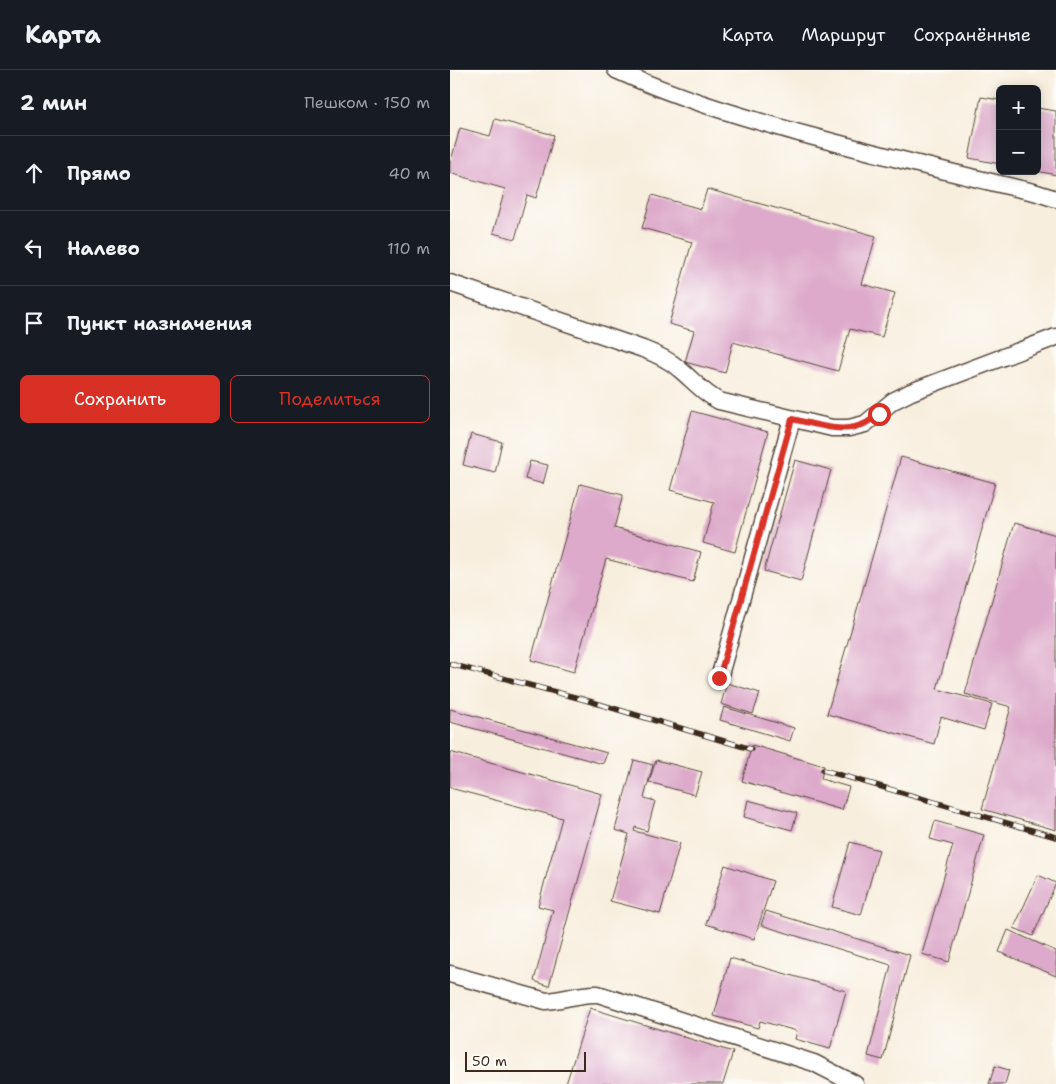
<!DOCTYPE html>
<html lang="ru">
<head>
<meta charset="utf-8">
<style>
	:root { --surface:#171b24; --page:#242831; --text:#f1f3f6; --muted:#9ea1a6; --line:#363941; --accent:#d93025 }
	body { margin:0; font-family:"Shantell Sans",sans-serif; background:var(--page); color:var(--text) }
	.controls { position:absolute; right:15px; top:15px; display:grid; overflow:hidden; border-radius:8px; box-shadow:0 2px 12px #0003 }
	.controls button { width:45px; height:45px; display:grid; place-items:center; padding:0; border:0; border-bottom:1px solid var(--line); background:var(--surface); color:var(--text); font:25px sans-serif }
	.scale { position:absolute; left:15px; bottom:12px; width:121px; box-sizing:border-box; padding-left:5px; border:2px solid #3b2a1e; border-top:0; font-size:14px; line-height:18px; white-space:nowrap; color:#3b2a1e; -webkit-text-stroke:4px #fdfcf7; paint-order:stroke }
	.stop { position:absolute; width:15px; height:15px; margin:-11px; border:4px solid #d93025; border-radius:50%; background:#fff }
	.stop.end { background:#d93025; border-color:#fff; box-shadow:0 1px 5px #0008 }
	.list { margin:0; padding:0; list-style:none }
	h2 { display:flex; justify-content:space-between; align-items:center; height:65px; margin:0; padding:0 20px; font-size:21px }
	h2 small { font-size:16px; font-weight:400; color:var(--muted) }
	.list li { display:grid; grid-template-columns:32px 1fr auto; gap:15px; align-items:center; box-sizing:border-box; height:75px; padding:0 20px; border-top:1px solid var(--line) }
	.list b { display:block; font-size:19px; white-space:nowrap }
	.list em { font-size:16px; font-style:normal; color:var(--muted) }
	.actions { display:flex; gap:10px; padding:15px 20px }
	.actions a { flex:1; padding:11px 0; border:1px solid var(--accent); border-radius:8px; text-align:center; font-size:18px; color:var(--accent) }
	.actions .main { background:var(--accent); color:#fff }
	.icon { flex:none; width:28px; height:28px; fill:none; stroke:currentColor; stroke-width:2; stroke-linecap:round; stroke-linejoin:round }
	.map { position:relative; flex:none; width:606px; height:1014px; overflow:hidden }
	header { display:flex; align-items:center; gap:30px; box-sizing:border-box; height:70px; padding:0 25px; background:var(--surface); border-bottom:1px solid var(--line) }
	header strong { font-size:24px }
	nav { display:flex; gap:28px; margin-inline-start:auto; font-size:18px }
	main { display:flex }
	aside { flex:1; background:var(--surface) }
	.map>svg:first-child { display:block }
	.building { fill:#ddaacb }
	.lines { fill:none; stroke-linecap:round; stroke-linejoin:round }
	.minor-casing { stroke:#57473b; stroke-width:19 }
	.minor { stroke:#fff; stroke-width:16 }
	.rail-casing { stroke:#3b2a1e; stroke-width:5.5 }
	.rail { stroke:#fdfcf7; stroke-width:4; stroke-dasharray:11; stroke-linecap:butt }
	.route { stroke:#d93025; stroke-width:6 }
</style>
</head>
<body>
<header>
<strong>Карта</strong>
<nav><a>Карта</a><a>Маршрут</a><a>Сохранённые</a></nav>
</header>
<main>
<aside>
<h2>2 мин<small>Пешком · 150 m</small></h2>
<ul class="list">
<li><svg class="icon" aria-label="ahead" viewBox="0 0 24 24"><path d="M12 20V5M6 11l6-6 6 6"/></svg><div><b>Прямо</b></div><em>40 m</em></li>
<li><svg class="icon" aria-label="left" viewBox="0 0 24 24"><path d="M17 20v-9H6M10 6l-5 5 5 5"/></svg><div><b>Налево</b></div><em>110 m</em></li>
<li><svg class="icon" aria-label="arrive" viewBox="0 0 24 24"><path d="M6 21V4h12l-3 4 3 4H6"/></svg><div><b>Пункт назначения</b></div></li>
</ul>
<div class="actions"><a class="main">Сохранить</a><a>Поделиться</a></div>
</aside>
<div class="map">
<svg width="606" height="1014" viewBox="0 0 606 1014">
	<rect width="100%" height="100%" fill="#fdfcf7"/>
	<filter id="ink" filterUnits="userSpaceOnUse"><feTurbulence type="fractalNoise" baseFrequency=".02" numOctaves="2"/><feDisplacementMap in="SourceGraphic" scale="10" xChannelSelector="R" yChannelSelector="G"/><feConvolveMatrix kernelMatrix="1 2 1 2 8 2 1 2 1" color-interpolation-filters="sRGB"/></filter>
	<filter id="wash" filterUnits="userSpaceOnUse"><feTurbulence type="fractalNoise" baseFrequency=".0096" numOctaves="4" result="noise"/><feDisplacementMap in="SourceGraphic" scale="20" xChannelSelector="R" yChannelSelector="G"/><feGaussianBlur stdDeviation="1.12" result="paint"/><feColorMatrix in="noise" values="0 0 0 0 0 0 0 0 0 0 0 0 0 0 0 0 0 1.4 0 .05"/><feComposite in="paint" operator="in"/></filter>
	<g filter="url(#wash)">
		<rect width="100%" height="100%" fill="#f8eede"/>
		<g id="blocks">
			<g class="building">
				<polygon points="531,27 550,30 550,94 519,88"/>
				<polygon points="587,38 606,41 606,105 587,101"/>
				<polygon points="45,49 104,65 86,128 77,125 65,169 43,163 55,119 0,103 0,94 10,58 40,66"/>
				<polygon points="257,119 426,166 412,214 445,223 432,267 400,259 388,301 283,272 275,303 235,292 244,261 219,254 242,172 192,158 202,125 251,139"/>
				<polygon points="242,341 318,362 285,482 253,473 264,432 220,420"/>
				<polygon points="21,364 52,372 45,403 13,395"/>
				<polygon points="451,387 545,413 487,619 542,634 534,660 491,647 484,674 377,644"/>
				<polygon points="345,390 381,400 351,511 314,501"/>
				<polygon points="80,391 98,395 93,414 75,409"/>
				<polygon points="130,414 173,425 164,458 251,482 243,512 156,489 124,602 81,590"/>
				<polygon points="564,453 606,465 606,760 532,739 561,637 515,624"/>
				<polygon points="277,613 310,623 303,644 271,634"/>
				<polygon points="274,637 344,658 340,671 270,650"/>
				<polygon points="0,639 157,683 153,694 0,652"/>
				<polygon points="302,675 374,696 371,709 399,717 392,740 292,711"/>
				<polygon points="0,682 152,724 99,916 84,911 103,840 88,836 112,748 0,718"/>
				<polygon points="184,690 203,695 194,728 205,731 197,761 185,757 184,761 230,773 210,844 160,831 179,764 165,760"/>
				<polygon points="206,690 252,702 245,725 199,712"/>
				<polygon points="298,730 347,743 342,760 294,747"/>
				<polygon points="485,751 534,765 499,892 472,884 503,775 480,769"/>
				<polygon points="400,772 429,780 411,845 382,837"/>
				<polygon points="275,795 323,811 304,869 256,854"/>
				<polygon points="588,805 606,813 583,866 564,858"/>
				<polygon points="316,841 460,885 433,990 418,986 441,895 311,855"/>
				<polygon points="558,860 606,881 606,906 549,882"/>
				<polygon points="280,888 396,921 380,979 345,969 347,961 310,951 308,958 264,946"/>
				<polygon points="140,938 283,982 273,1014 116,1014"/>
				<polygon points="545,996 559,1000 555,1014 539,1014"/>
			</g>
		</g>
	</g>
	<g filter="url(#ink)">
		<use href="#blocks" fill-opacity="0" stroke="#57473b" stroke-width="1"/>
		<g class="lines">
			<defs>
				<g id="minor">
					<path d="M166 0C225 27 286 45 349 63 427 84 505 104 584 122L606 129"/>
					<path d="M0 213 193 279C206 284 218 289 228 298 242 309 253 323 269 331L382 358H399L415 354 443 331 461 322 606 267"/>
					<polyline points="269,608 342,349"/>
					<path d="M0 904 96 931C114 930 130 923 148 924L364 993 405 1014"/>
				</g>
			</defs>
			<use href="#minor" class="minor-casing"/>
			<use href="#minor" class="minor"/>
			<defs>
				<g id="rail">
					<polyline points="0,594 132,629 301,679"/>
					<polyline points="373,700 606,767"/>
				</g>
			</defs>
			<use href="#rail" class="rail-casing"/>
			<use href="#rail" class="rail"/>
		</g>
	</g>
	<g class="lines" filter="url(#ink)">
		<path class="route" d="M269 608 342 349C364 354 394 365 416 353 421 350 425 347 429 344"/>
	</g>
</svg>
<div class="controls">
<button>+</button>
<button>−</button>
</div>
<div class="scale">50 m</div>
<div class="stop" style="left:429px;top:344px"></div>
<div class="stop end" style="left:269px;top:608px"></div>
</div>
</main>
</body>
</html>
